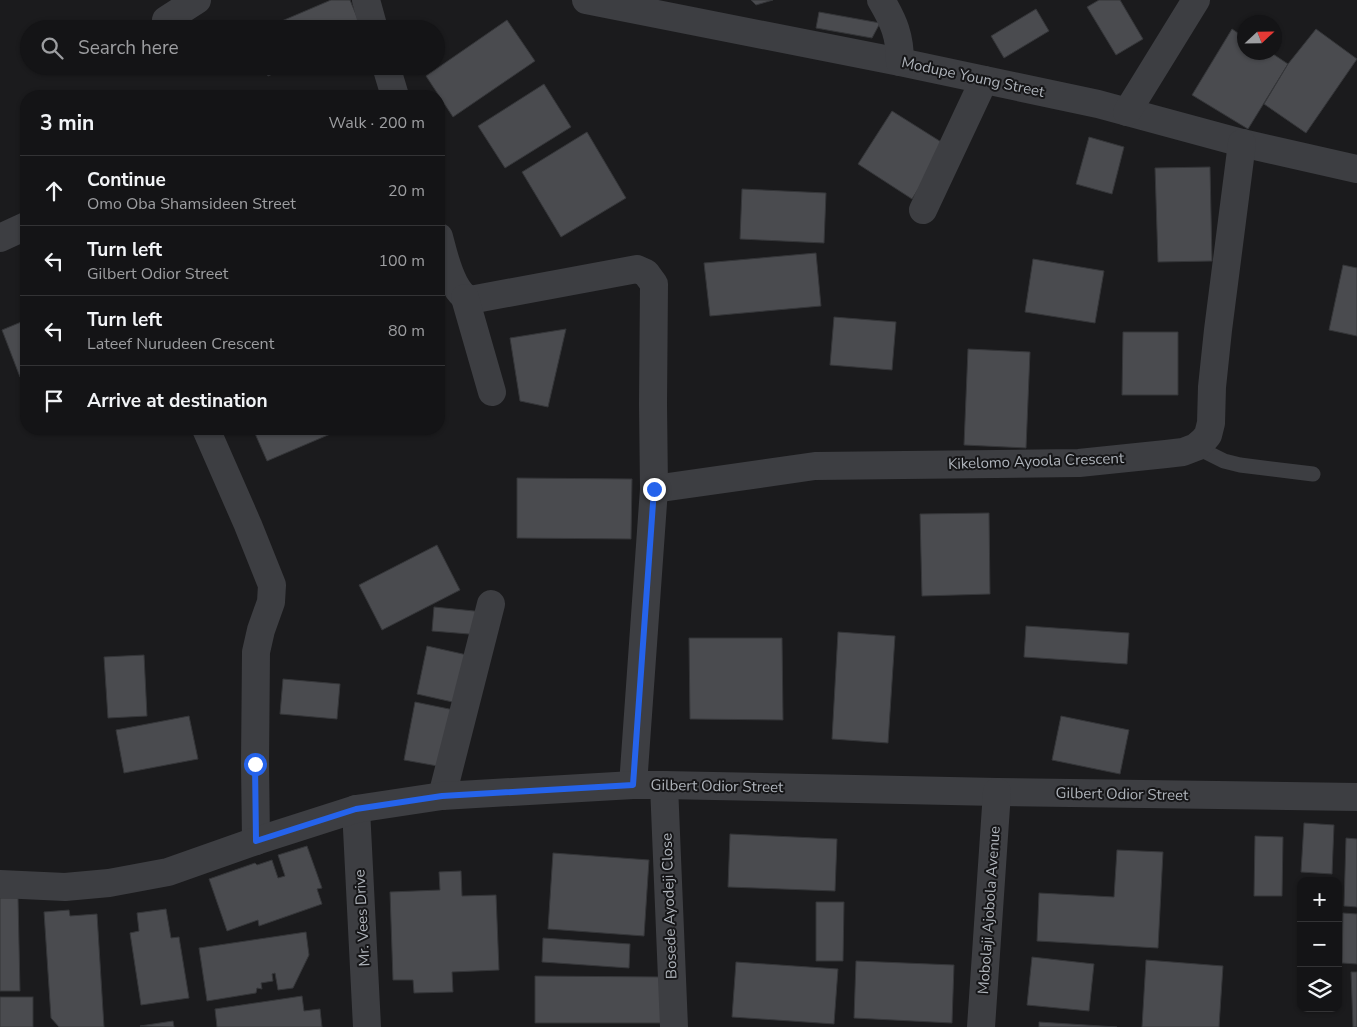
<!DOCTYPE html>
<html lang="en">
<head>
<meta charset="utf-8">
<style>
	:root { --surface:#141416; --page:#212123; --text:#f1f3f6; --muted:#9d9ea1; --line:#333335 }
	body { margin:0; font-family:"Nunito Sans",sans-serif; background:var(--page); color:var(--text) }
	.controls { position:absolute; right:15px; bottom:15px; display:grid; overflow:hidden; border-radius:10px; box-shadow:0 1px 4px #0004 }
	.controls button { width:45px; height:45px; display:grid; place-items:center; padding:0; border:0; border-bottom:1px solid var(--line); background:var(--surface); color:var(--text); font:25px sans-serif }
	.compass { position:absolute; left:1237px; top:15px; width:45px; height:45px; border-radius:50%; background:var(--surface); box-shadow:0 1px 4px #0004; rotate:68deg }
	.stop { position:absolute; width:15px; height:15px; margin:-11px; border:4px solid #2563eb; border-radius:50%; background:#fff }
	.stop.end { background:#2563eb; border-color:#fff; box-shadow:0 1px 5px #0008 }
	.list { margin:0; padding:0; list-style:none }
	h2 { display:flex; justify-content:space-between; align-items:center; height:65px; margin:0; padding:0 20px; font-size:21px }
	h2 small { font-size:16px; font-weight:400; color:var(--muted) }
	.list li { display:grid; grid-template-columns:32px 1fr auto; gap:15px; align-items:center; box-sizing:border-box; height:70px; padding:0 20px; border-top:1px solid var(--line) }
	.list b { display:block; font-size:19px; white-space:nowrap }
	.list p { margin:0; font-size:16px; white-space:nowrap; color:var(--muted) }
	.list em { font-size:16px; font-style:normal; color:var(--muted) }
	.icon { flex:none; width:28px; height:28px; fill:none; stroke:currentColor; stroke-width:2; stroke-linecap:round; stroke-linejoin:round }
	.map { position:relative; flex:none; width:1357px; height:1027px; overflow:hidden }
	.search { position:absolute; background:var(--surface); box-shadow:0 1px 4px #0004; left:20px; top:20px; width:425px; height:55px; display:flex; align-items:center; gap:12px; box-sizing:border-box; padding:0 18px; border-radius:28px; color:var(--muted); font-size:19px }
	.panel { position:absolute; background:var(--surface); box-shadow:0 1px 4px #0004; left:20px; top:90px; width:425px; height:345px; border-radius:20px }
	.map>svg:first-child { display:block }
	.building { fill:#4a4b4f; stroke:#353639 }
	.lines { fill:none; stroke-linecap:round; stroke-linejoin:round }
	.lane { stroke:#3d3e42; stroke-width:15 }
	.street { stroke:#3d3e42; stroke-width:28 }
	.route { stroke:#2563eb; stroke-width:6 }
	.labels { text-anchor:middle; stroke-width:4; stroke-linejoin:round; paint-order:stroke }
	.street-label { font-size:15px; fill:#afb4bb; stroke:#161618 }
</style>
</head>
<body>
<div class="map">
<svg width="1357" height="1027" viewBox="0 0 1357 1027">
	<rect width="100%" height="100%" fill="#1b1b1d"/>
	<g class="building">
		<polygon points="331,0 350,0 362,29 263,29"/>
		<polygon points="751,0 773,0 756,5"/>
		<polygon points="1099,0 1120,0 1143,39 1116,55 1087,7"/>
		<polygon points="1036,9 1049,31 1004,58 991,36"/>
		<polygon points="819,12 880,23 872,38 816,28"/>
		<polygon points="507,20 535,61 453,117 426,76"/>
		<polygon points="1232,29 1244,37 1244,52 1270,52 1288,64 1248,129 1192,95"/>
		<polygon points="1316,29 1357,59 1306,133 1264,104 1288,64"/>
		<polygon points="264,66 291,66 268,76"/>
		<polygon points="544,84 571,127 505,168 478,126"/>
		<polygon points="892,111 946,145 912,199 858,164"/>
		<polygon points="587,132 626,198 561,237 522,172"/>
		<polygon points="1089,137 1124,147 1112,194 1076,184"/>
		<polygon points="1210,167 1212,261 1158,262 1155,168"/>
		<polygon points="742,189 826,193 824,243 740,239"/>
		<polygon points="816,253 821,306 710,316 704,263"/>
		<polygon points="1033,259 1104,271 1095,323 1025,312"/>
		<polygon points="1343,265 1357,268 1357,336 1329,330"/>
		<polygon points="439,290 444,307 439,309"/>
		<polygon points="834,317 896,322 892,370 830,365"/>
		<polygon points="26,320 26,374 20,377 2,330"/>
		<polygon points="566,329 548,407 520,401 510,338"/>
		<polygon points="1123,332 1178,332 1178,395 1122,395"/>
		<polygon points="968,349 1030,352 1026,448 964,445"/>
		<polygon points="253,429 325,429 328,435 267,461"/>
		<polygon points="325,429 343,429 328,435"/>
		<polygon points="517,478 632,479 631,539 517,538"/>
		<polygon points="989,513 990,594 922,596 920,514"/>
		<polygon points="437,545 460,590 382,630 359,585"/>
		<polygon points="434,607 484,612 481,635 432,631"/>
		<polygon points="1026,626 1129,633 1127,664 1024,657"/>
		<polygon points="838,632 895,636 888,743 832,739"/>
		<polygon points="689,638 782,638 783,720 690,719"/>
		<polygon points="427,646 467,655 457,703 417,694"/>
		<polygon points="144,655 147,716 108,718 104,657"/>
		<polygon points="283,679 340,684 337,719 280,714"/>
		<polygon points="415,702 454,710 443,767 404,760"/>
		<polygon points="189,716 198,759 124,773 116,730"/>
		<polygon points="1061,716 1129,730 1120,774 1052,760"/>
		<polygon points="1304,823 1334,825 1332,874 1301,872"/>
		<polygon points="730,834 837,839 835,891 728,887"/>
		<polygon points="1255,836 1283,837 1282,896 1254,896"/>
		<polygon points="1346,838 1357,839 1357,907 1344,906"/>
		<polygon points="307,846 322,888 317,889 322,904 259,926 258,920 227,931 209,879 255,863 257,865 272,860 278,878 285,876 278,855"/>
		<polygon points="1117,850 1163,852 1158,948 1037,941 1039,893 1114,897"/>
		<polygon points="553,853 649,860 644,936 548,929"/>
		<polygon points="461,871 462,896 496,895 499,970 452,972 453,992 414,993 413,980 393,980 390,892 440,890 439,872"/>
		<polygon points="0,898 18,898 20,991 0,991"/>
		<polygon points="816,902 844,902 843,961 816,961"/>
		<polygon points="166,909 171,938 179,937 189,998 141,1005 130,933 139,931 137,913"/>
		<polygon points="69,910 70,916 97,914 104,1027 59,1027 51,1018 44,912"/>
		<polygon points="1343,913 1357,914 1357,964 1342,963"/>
		<polygon points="306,932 309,955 293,988 278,990 275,973 272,974 273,981 261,983 262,989 257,988 256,993 207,1001 199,948"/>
		<polygon points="543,938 630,944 629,968 542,962"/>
		<polygon points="1032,957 1094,964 1089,1011 1027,1005"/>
		<polygon points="1146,960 1223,966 1219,1027 1142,1027"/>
		<polygon points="856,961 954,965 952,1023 854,1018"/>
		<polygon points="736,962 838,969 834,1024 732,1017"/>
		<polygon points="1351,972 1357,972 1357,1027 1353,1027"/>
		<polygon points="535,976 663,977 663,1023 535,1023"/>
		<polygon points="302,996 304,1011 320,1009 322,1027 217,1027 215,1009"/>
		<rect x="0" y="997" width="33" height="30"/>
		<polygon points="173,1021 174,1027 140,1026"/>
		<polygon points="1039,1022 1117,1027 1039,1027"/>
	</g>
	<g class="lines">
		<polyline class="lane" points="1196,447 1224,461 1240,465 1313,474"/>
		<g class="street">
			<polyline points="366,0 374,29"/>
			<polyline points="586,0 900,62 1098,104 1242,143 1357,169"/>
			<path d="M881 0C894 22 900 36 900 62"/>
			<polyline points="166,20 197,0"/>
			<polyline points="386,66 395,96"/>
			<polyline points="1127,112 1196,0"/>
			<polyline points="923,210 984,80"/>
			<path d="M439 237C444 255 451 292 470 300L637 269 646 273 654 284 653 404 654 489 633 785"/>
			<polyline points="0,238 26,226"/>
			<polyline points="465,298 492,392"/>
			<polyline points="206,429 248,525 272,585 271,602 261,630 256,652 255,764 256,841"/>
			<polyline points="654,489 815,466 1079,463 1166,454 1183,452 1196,447 1203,441 1208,435 1211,423 1212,387 1218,330 1242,143"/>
			<polyline points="664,785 674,1027"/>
			<polyline points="442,796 491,604"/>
			<polyline points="356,809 367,1027"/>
			<polyline points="0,884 65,887 109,883 168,872 256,841 356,809 442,796 633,785 664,785 997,792 1357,797"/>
			<polyline points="981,1027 997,792"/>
		</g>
	</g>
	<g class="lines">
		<polyline class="route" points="255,764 256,841 356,809 442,796 633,785 654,489"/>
	</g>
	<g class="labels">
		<g class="street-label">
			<text transform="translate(973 77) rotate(12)" y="5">Modupe Young Street</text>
			<text transform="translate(1036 461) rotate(-2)" y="5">Kikelomo Ayoola Crescent</text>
			<text transform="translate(717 786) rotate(1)" y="5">Gilbert Odior Street</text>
			<text transform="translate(1122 794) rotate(1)" y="5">Gilbert Odior Street</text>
			<text transform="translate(669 906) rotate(-92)" y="5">Bosede Ayodeji Close</text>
			<text transform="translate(989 910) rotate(-86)" y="5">Mobolaji Ajobola Avenue</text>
			<text transform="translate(362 918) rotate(-93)" y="5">Mr. Vees Drive</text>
		</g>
	</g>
</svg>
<div class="controls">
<button>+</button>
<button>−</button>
<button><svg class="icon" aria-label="layers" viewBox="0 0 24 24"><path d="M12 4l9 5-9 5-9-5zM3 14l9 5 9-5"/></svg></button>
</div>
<svg class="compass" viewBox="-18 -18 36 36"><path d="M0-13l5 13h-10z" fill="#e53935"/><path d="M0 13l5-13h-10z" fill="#9d9ea1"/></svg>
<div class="stop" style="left:255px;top:764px"></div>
<div class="stop end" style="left:654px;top:489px"></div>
<div class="search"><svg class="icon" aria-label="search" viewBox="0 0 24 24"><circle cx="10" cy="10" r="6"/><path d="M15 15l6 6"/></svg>Search here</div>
<section class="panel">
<h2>3 min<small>Walk · 200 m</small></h2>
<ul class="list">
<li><svg class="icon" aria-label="ahead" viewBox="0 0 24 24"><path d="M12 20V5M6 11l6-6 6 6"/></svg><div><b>Continue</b><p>Omo Oba Shamsideen Street</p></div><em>20 m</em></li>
<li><svg class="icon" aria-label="left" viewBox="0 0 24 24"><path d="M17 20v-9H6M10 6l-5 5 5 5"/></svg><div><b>Turn left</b><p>Gilbert Odior Street</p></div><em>100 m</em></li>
<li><svg class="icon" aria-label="left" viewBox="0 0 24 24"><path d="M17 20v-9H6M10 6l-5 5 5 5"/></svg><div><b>Turn left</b><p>Lateef Nurudeen Crescent</p></div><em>80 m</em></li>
<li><svg class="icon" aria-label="arrive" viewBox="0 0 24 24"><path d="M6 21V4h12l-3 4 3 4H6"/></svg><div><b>Arrive at destination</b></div></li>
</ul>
</section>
</div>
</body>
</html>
